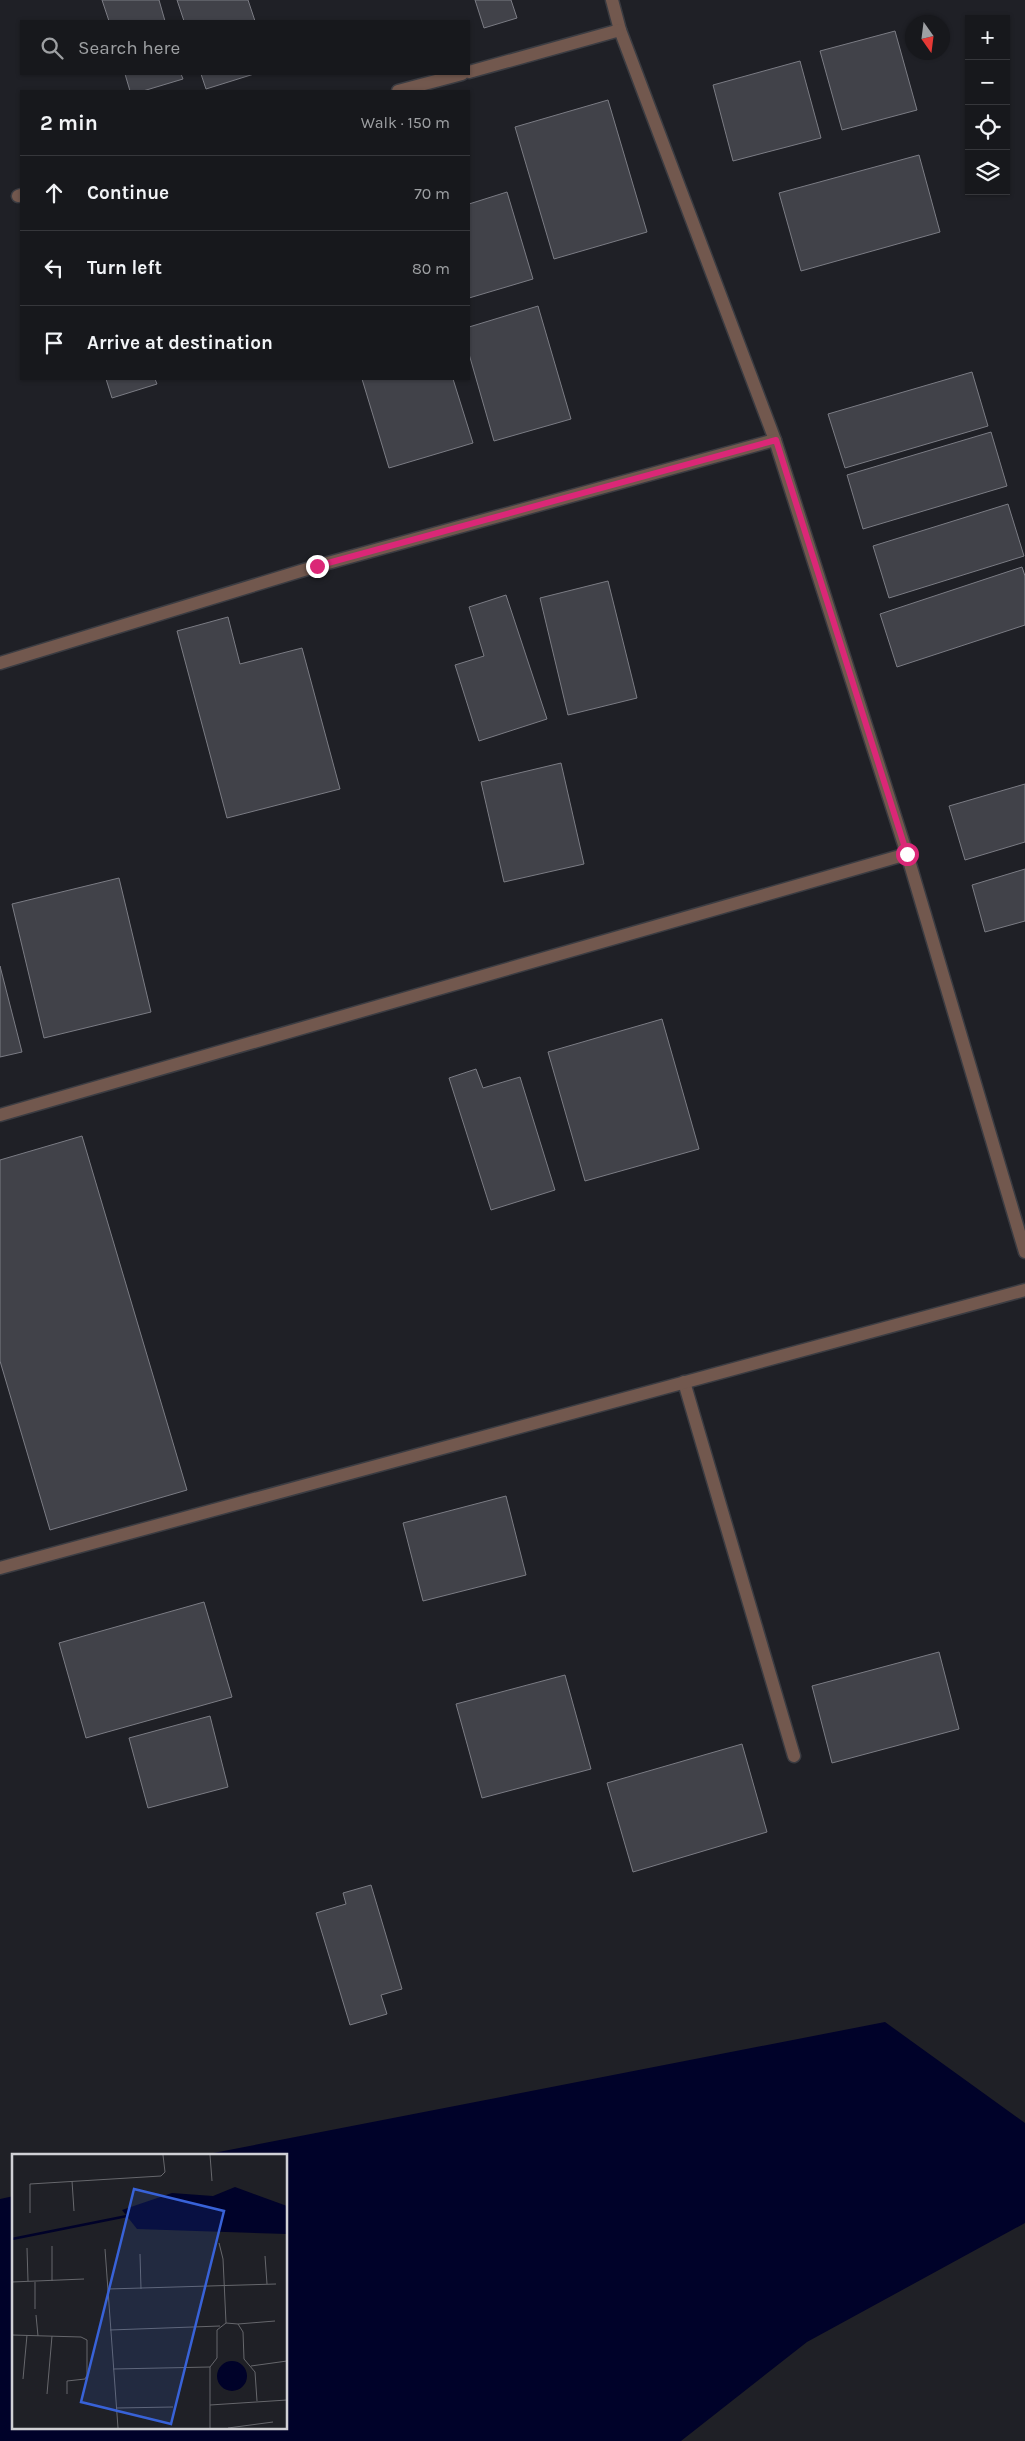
<!DOCTYPE html>
<html lang="en">
<head>
<meta charset="utf-8">
<style>
	:root { --surface:#17181c; --page:#202125; --text:#f1f3f6; --muted:#9ea0a3; --line:#36373b }
	body { margin:0; font-family:Karla,sans-serif; background:var(--page); color:var(--text) }
	.controls { position:absolute; right:15px; top:15px; display:grid; overflow:hidden; border-radius:0px; box-shadow:0 1px 4px #0004 }
	.controls button { width:45px; height:45px; display:grid; place-items:center; padding:0; border:0; border-bottom:1px solid var(--line); background:var(--surface); color:var(--text); font:25px sans-serif }
	.compass { position:absolute; left:905px; top:15px; width:45px; height:45px; border-radius:50%; background:var(--surface); box-shadow:0 1px 4px #0004; rotate:166deg }
	.stop { position:absolute; width:15px; height:15px; margin:-11px; border:4px solid #db2777; border-radius:50%; background:#fff }
	.stop.end { background:#db2777; border-color:#fff; box-shadow:0 1px 5px #0008 }
	.list { margin:0; padding:0; list-style:none }
	h2 { display:flex; justify-content:space-between; align-items:center; height:65px; margin:0; padding:0 20px; font-size:21px }
	h2 small { font-size:16px; font-weight:400; color:var(--muted) }
	.list li { display:grid; grid-template-columns:32px 1fr auto; gap:15px; align-items:center; box-sizing:border-box; height:75px; padding:0 20px; border-top:1px solid var(--line) }
	.list b { display:block; font-size:19px; white-space:nowrap }
	.list em { font-size:16px; font-style:normal; color:var(--muted) }
	.icon { flex:none; width:28px; height:28px; fill:none; stroke:currentColor; stroke-width:2; stroke-linecap:round; stroke-linejoin:round }
	.map { position:relative; flex:none; width:1025px; height:2441px; overflow:hidden }
	.search { position:absolute; background:var(--surface); box-shadow:0 1px 4px #0004; left:20px; top:20px; width:450px; height:55px; display:flex; align-items:center; gap:12px; box-sizing:border-box; padding:0 18px; border-radius:0px; color:var(--muted); font-size:19px }
	.panel { position:absolute; background:var(--surface); box-shadow:0 1px 4px #0004; left:20px; top:90px; width:450px; height:290px; border-radius:0px }
	.map>svg:first-child { display:block }
	.water { fill:#000229 }
	.building { fill:#414249; stroke:#7b7c84 }
	.lines { fill:none; stroke-linecap:round; stroke-linejoin:round }
	.street-casing { stroke:#3b3c42; stroke-width:15 }
	.street { stroke:#72584e; stroke-width:12 }
	.route { stroke:#db2777; stroke-width:6 }
	.inset-river { fill:none; stroke:#000229; stroke-width:2.5 }
	.inset-road { fill:none; stroke:#66676c; stroke-width:1 }
	.view { fill:#3862d8; fill-opacity:0.15; stroke:#3862d8; stroke-width:2.5 }
	.inset-edge { fill:none; stroke:#d1d1d6; stroke-width:2.5 }
</style>
</head>
<body>
<div class="map">
<svg width="1025" height="2441" viewBox="0 0 1025 2441">
	<rect width="100%" height="100%" fill="#1f2026"/>
	<polygon class="water" points="885,2022 1025,2123 1025,2223 807,2342 681,2441 0,2441 0,2199 14,2196 14,2427 286,2427 286,2155 203,2155"/>
	<g class="building">
		<polygon points="102,0 159,0 165,21 109,21"/>
		<polygon points="177,0 248,0 255,21 184,21"/>
		<polygon points="475,0 511,0 517,18 484,28"/>
		<polygon points="895,31 917,110 842,130 820,51"/>
		<polygon points="800,61 821,138 733,161 713,85"/>
		<polygon points="125,74 181,74 183,79 143,91 130,91"/>
		<polygon points="201,74 254,74 206,89"/>
		<polygon points="608,100 647,232 554,259 515,127"/>
		<polygon points="919,155 940,232 801,271 779,193"/>
		<polygon points="507,192 533,279 469,298 469,204"/>
		<polygon points="538,306 571,419 494,441 469,354 469,327"/>
		<polygon points="972,372 988,426 845,468 828,414"/>
		<polygon points="106,379 155,379 157,384 112,398"/>
		<polygon points="362,379 453,379 473,443 389,468"/>
		<polygon points="991,432 1007,486 863,529 847,475"/>
		<polygon points="1008,504 1024,556 889,598 873,546"/>
		<polygon points="1022,567 1025,576 1025,625 897,667 880,614"/>
		<polygon points="608,581 637,698 568,715 540,598"/>
		<polygon points="506,595 547,719 479,741 455,665 484,656 469,607"/>
		<polygon points="228,617 240,664 302,648 340,789 227,818 177,631"/>
		<polygon points="561,763 584,864 504,882 481,782"/>
		<polygon points="1025,784 1025,842 965,860 949,806"/>
		<polygon points="1025,869 1025,921 985,932 972,885"/>
		<polygon points="119,878 151,1012 44,1038 12,904"/>
		<polygon points="0,966 22,1052 0,1057"/>
		<polygon points="662,1019 699,1149 585,1181 548,1052"/>
		<polygon points="476,1069 483,1088 520,1077 555,1190 491,1210 449,1078"/>
		<polygon points="82,1136 187,1490 50,1530 0,1361 0,1160"/>
		<polygon points="506,1496 526,1575 423,1601 403,1523"/>
		<polygon points="204,1602 232,1697 86,1738 59,1643"/>
		<polygon points="939,1652 959,1729 832,1763 812,1686"/>
		<polygon points="565,1675 591,1769 482,1798 456,1704"/>
		<polygon points="210,1716 228,1787 148,1808 129,1738"/>
		<polygon points="742,1744 767,1832 633,1872 607,1783"/>
		<polygon points="371,1885 402,1989 381,1995 387,2014 350,2025 316,1913 346,1904 343,1893"/>
	</g>
	<g class="lines">
		<defs>
			<g id="street">
				<polyline points="612,0 620,30 775,440 907,854 1025,1252"/>
				<polyline points="469,72 620,30"/>
				<polyline points="398,91 462,74"/>
				<polyline points="18,196 21,195"/>
				<polyline points="0,663 317,566 775,440"/>
				<polyline points="0,1115 907,854"/>
				<polyline points="684,1382 794,1756"/>
				<polyline points="0,1568 1025,1290"/>
			</g>
		</defs>
		<use href="#street" class="street-casing"/>
		<use href="#street" class="street"/>
	</g>
	<g class="lines">
		<polyline class="route" points="317,566 776,440 907,854"/>
	</g>
	<g transform="translate(12 2154)">
		<rect width="275" height="275" fill="#1f2026"/>
		<path d="M223 33 275 52V80L125 75 110 56 160 39 201 42ZM205 222a15 15 0 1 1 30 0a15 15 0 1 1-30 0Z" fill="#000229"/>
		<path class="inset-river" d="M0 85 115 62"/>
		<path class="inset-road" d="M198 1 200 27M60 27 62 57M18 59V30L149 22 153 18 151 1M40 92V127M15 94 16 127M93 95 106 274M128 100 129 135M253 102 255 130M0 128 72 125M23 128V155M96 135 264 130M24 161 26 182M214 169 226 170 231 178 232 205 243 218 245 247M226 170 263 167M98 176 208 172M0 181 69 183 75 186V221L73 225 55 227V240M239 212 275 207M198 213 205 204V176L214 169 211 105 207 89M101 215 198 213V274M11 225 15 181M35 240 40 182M198 251 275 246M105 254 161 253M216 274 261 268"/>
		<path class="view" d="M122 35 212 57 159 270 69 248Z"/>
		<rect width="275" height="275" class="inset-edge"/>
	</g>
</svg>
<div class="controls">
<button>+</button>
<button>−</button>
<button><svg class="icon" aria-label="locate" viewBox="0 0 24 24"><circle cx="12" cy="12" r="6"/><path d="M12 2v4M12 18v4M2 12h4M18 12h4"/></svg></button>
<button><svg class="icon" aria-label="layers" viewBox="0 0 24 24"><path d="M12 4l9 5-9 5-9-5zM3 14l9 5 9-5"/></svg></button>
</div>
<svg class="compass" viewBox="-18 -18 36 36"><path d="M0-13l5 13h-10z" fill="#e53935"/><path d="M0 13l5-13h-10z" fill="#9ea0a3"/></svg>
<div class="stop" style="left:907px;top:854px"></div>
<div class="stop end" style="left:317px;top:566px"></div>
<div class="search"><svg class="icon" aria-label="search" viewBox="0 0 24 24"><circle cx="10" cy="10" r="6"/><path d="M15 15l6 6"/></svg>Search here</div>
<section class="panel">
<h2>2 min<small>Walk · 150 m</small></h2>
<ul class="list">
<li><svg class="icon" aria-label="ahead" viewBox="0 0 24 24"><path d="M12 20V5M6 11l6-6 6 6"/></svg><div><b>Continue</b></div><em>70 m</em></li>
<li><svg class="icon" aria-label="left" viewBox="0 0 24 24"><path d="M17 20v-9H6M10 6l-5 5 5 5"/></svg><div><b>Turn left</b></div><em>80 m</em></li>
<li><svg class="icon" aria-label="arrive" viewBox="0 0 24 24"><path d="M6 21V4h12l-3 4 3 4H6"/></svg><div><b>Arrive at destination</b></div></li>
</ul>
</section>
</div>
</body>
</html>
